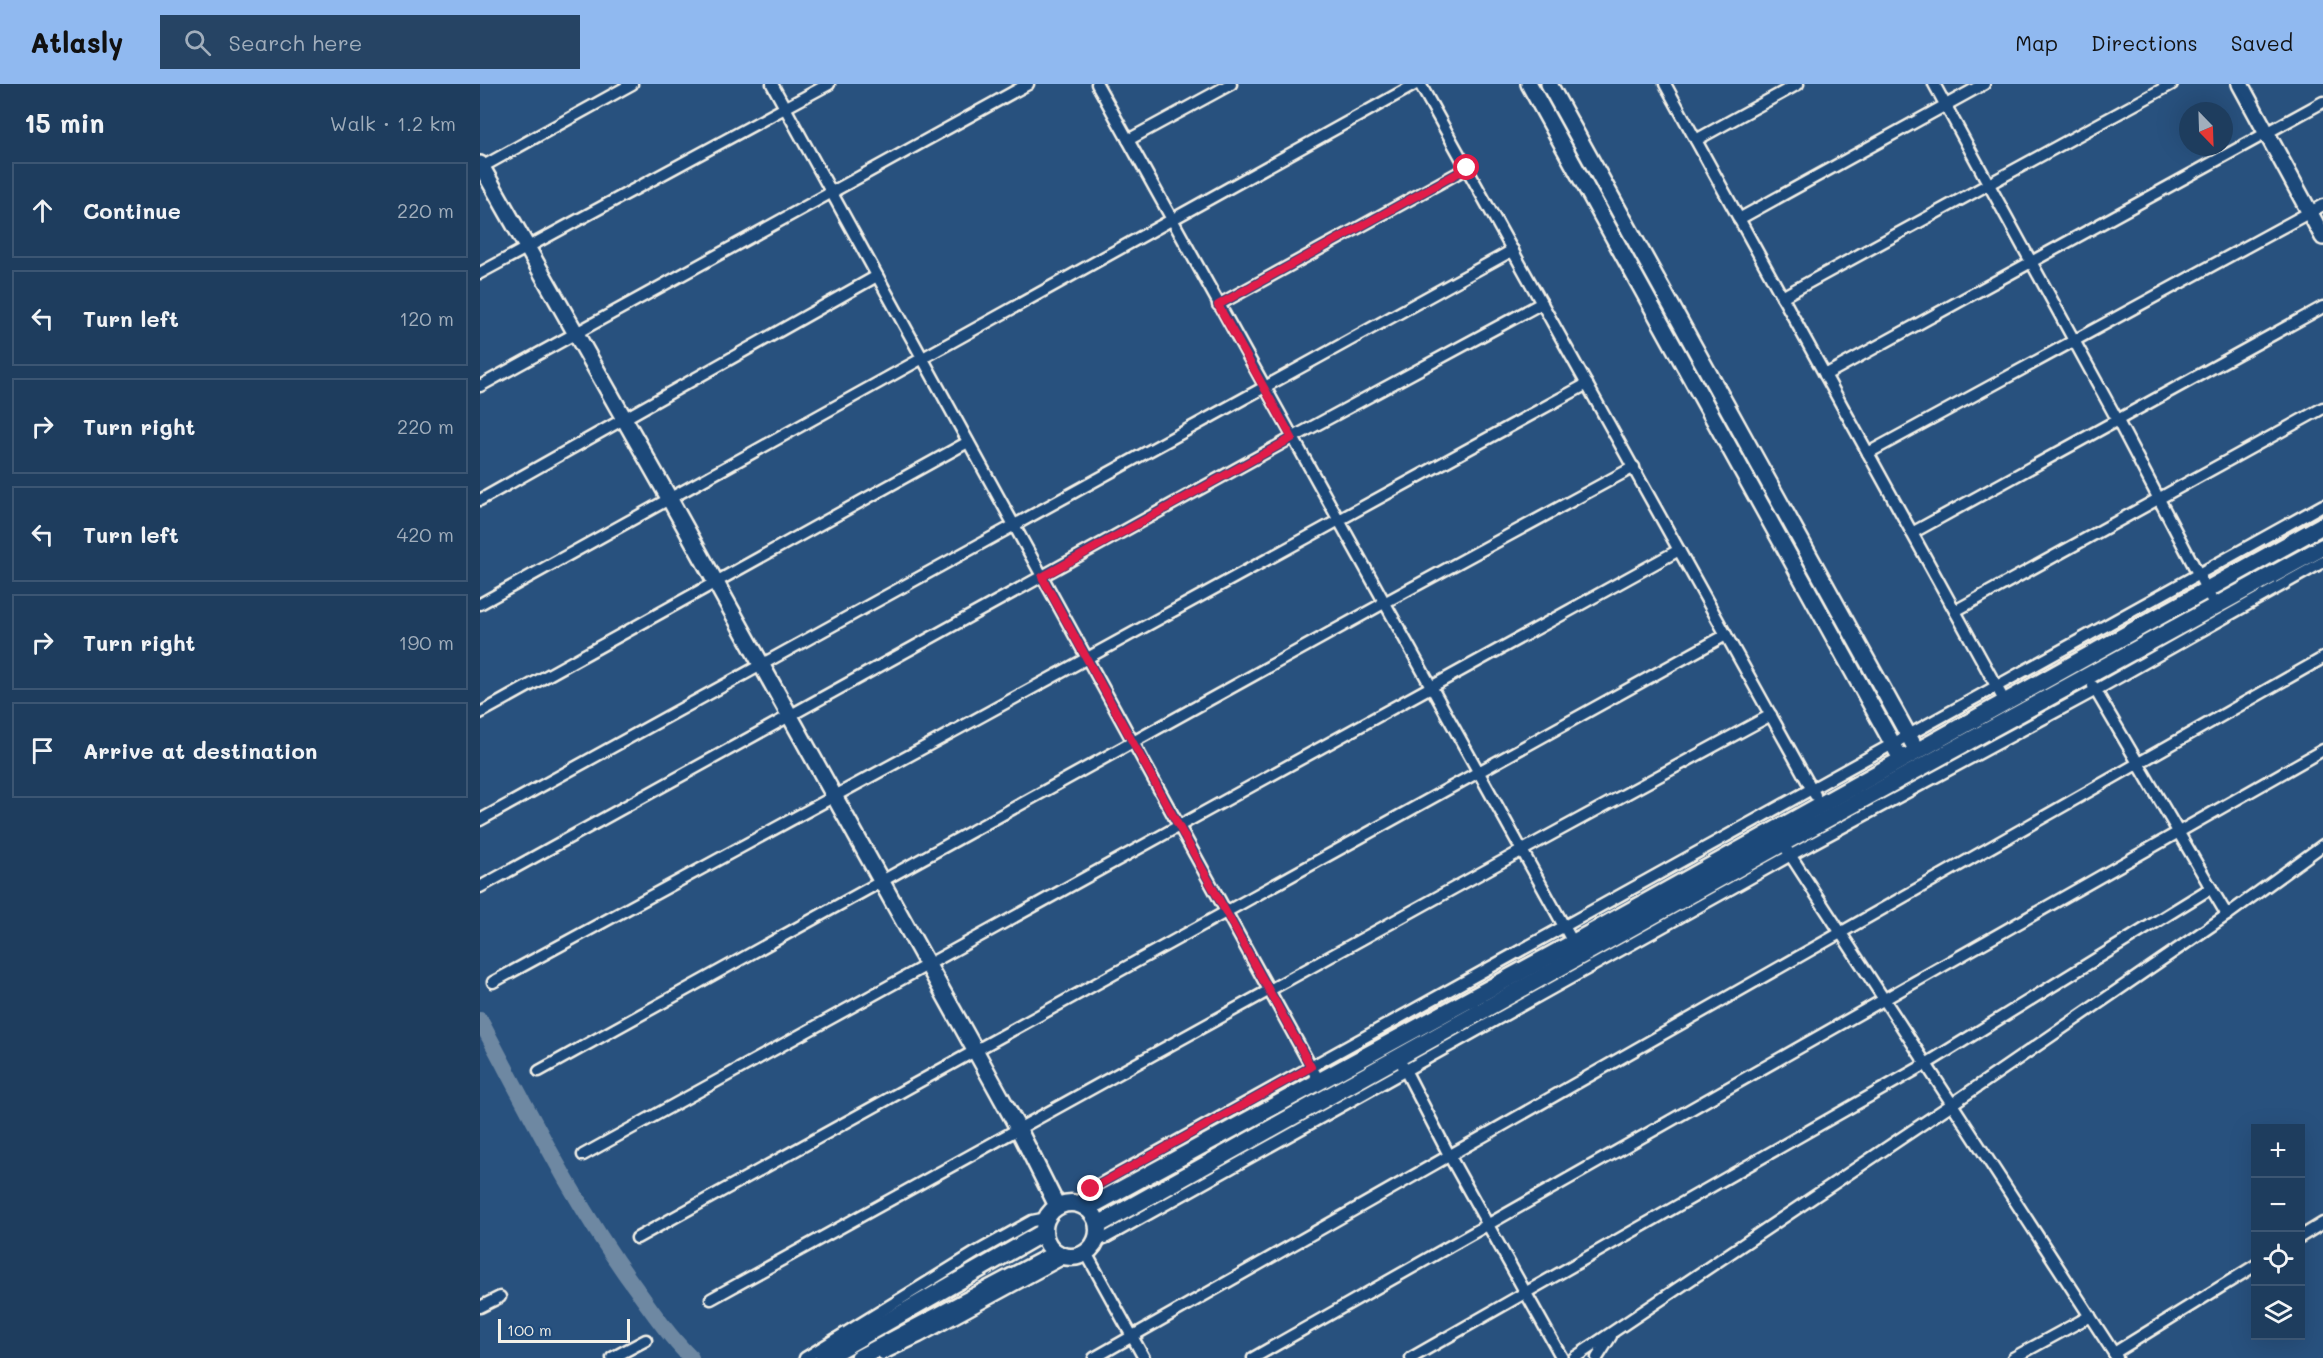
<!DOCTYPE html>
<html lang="en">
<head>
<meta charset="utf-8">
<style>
	:root { --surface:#1e3d5e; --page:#264464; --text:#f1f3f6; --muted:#a1aebc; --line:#3c5673; --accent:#90b9f0 }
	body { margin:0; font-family:Mali,sans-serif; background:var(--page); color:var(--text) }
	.controls { position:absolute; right:18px; bottom:18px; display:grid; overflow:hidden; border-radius:0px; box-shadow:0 6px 24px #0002 }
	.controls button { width:54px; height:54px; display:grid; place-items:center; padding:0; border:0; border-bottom:2px solid var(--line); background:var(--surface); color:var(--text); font:30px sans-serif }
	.compass { position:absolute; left:1699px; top:18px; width:54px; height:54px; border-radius:50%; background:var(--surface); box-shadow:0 6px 24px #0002; rotate:157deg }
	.scale { position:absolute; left:18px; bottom:15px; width:132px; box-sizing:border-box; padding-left:6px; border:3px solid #f4f1e8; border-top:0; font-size:16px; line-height:21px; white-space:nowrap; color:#f4f1e8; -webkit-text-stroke:4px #1f4a7a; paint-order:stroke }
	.stop { position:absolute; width:18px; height:18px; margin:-14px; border:4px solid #e11d48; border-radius:50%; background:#fff }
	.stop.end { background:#e11d48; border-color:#fff; box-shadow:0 2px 6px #0008 }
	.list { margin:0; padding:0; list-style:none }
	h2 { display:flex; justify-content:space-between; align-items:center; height:78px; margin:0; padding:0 24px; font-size:26px }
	h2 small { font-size:20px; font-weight:400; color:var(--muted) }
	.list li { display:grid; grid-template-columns:39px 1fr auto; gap:18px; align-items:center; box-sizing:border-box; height:96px; margin:0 12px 12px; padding:0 12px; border:2px solid var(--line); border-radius:0px }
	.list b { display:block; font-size:22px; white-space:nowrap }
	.list em { font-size:20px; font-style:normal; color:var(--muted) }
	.icon { flex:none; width:33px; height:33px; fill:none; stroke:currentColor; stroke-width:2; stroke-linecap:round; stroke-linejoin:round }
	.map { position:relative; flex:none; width:1843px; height:1274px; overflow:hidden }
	header { display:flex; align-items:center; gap:36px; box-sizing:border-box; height:84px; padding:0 30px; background:var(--accent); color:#111 }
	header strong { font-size:28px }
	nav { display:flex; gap:33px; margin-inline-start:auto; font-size:21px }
	.search { width:420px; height:54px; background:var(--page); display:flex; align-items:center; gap:15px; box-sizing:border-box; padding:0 21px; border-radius:0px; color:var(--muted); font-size:22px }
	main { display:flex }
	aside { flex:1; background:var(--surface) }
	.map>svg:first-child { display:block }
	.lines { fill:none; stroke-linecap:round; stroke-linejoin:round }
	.river { stroke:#6e88a2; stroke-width:16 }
	.street-casing { stroke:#f4f1e8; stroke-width:15 }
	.secondary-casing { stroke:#f4f1e8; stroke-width:20 }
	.primary-casing { stroke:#f4f1e8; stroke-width:21 }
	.street { stroke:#1f4a7a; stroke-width:10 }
	.secondary { stroke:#1f4a7a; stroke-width:15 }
	.primary { stroke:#1f4a7a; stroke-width:16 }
	.route { stroke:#e11d48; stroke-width:8 }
</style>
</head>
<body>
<header>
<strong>Atlasly</strong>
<div class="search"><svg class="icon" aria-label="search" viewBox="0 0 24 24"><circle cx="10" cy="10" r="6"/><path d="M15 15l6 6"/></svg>Search here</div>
<nav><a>Map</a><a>Directions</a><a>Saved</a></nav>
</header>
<main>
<aside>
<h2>15 min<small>Walk · 1.2 km</small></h2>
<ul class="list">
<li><svg class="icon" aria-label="ahead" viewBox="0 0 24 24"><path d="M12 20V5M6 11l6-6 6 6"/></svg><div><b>Continue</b></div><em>220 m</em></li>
<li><svg class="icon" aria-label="left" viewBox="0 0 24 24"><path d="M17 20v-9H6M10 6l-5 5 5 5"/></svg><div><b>Turn left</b></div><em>120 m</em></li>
<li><svg class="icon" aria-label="right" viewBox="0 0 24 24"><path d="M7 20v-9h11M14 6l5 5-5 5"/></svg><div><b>Turn right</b></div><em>220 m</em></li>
<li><svg class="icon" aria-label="left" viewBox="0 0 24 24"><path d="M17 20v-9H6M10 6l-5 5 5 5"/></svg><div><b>Turn left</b></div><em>420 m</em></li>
<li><svg class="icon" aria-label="right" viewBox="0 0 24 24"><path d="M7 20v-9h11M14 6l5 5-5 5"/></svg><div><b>Turn right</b></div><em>190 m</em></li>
<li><svg class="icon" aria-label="arrive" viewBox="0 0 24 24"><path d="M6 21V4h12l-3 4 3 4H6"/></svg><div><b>Arrive at destination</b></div></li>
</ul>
</aside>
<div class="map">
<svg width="1843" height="1274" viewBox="0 0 1843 1274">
	<rect width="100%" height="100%" fill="#28517e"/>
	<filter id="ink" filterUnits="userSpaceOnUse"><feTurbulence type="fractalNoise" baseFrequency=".0167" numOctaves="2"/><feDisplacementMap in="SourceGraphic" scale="12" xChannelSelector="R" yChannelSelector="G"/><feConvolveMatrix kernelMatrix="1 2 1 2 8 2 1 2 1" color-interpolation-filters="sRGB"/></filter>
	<g filter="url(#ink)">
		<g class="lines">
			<path class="river" d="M0 936C49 1027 95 1122 157 1206 174 1230 190 1253 211 1274"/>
			<defs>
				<g id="street">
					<polyline points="292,0 839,997"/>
					<polyline points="617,0 1095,862"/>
					<polyline points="940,0 1335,711"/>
					<polyline points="1185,0 1525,618"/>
					<polyline points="1454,0 1638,337 1735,522"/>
					<polyline points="648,56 751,0"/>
					<polyline points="1216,56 1318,0"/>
					<polyline points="0,84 152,0"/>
					<polyline points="1259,135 1504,0"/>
					<polyline points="0,189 349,0"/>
					<polyline points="1302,213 1692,0"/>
					<polyline points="738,221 987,84"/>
					<polyline points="1345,291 1843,18"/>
					<polyline points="0,302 548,0"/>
					<polyline points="1388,369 1843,121"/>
					<polyline points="0,416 397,192"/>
					<polyline points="1432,449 1843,223"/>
					<polyline points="0,520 936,0"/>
					<polyline points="1475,527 1843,324"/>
					<polyline points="0,629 488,358"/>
					<polyline points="0,736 1033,166"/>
					<polyline points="1307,766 1637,1274"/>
					<polyline points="0,803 812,354 1062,219"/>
					<polyline points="1731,804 1747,831"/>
					<path d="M13 898C379 701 742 499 1107 300"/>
					<polyline points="923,982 969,1071 1082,1274"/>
					<polyline points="59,987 904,519 1154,383"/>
					<polyline points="103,1071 1199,466"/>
					<polyline points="598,1119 611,1105 1843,421"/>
					<polyline points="1820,1153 1843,1139"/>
					<polyline points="157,1154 1246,551"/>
					<polyline points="616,1157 627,1153 1311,771 1616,606 1843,478"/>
					<polyline points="606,1169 664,1274"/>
					<polyline points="231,1215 1041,767 1291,631"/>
					<polyline points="0,1223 20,1213"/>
					<polyline points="1634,1269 1776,1181"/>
					<polyline points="403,1270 439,1253 586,1173"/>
					<polyline points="132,1274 166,1256"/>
					<polyline points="325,1274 495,1169 552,1137 567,1134"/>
					<polyline points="614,1274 1843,574"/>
					<polyline points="773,1274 1843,666"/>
					<polyline points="931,1274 1446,980 1731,804 1613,602"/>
					<polyline points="1094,1274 1472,1020 1747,831 1843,761"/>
					<polyline points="1117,1274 1131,1252"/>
					<polyline points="1533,1274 1610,1232"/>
				</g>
				<g id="secondary">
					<polyline points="1049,0 1421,675"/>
					<polyline points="1069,0 1437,667"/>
					<polyline points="1760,0 1843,153"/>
					<polyline points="0,80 189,414 495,966 539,1046 577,1122"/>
				</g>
				<g id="primary">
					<circle cx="591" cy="1146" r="27"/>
					<polyline points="607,1124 1093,859 1843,441"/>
					<polyline points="618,1141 1303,759 1843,463"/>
					<polyline points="344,1274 564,1148"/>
					<polyline points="379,1274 577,1169"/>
				</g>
			</defs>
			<use href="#street" class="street-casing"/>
			<use href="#secondary" class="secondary-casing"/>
			<use href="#primary" class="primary-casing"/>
			<use href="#street" class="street"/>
			<use href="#secondary" class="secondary"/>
			<use href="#primary" class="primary"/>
		</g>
	</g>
	<g class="lines" filter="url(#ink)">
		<polyline class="route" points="611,1105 831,983 562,493 812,354 738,221 987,84"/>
	</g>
</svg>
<div class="controls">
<button>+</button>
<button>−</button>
<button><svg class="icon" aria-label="locate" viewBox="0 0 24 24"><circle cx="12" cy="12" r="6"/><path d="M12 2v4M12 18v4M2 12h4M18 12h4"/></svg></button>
<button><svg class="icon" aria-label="layers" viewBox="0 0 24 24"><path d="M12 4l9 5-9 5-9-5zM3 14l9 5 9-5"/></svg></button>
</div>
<svg class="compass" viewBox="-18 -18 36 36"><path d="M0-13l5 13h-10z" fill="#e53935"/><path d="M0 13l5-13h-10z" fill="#a1aebc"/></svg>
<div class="scale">100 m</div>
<div class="stop" style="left:987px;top:84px"></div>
<div class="stop end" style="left:611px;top:1105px"></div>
</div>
</main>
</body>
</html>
